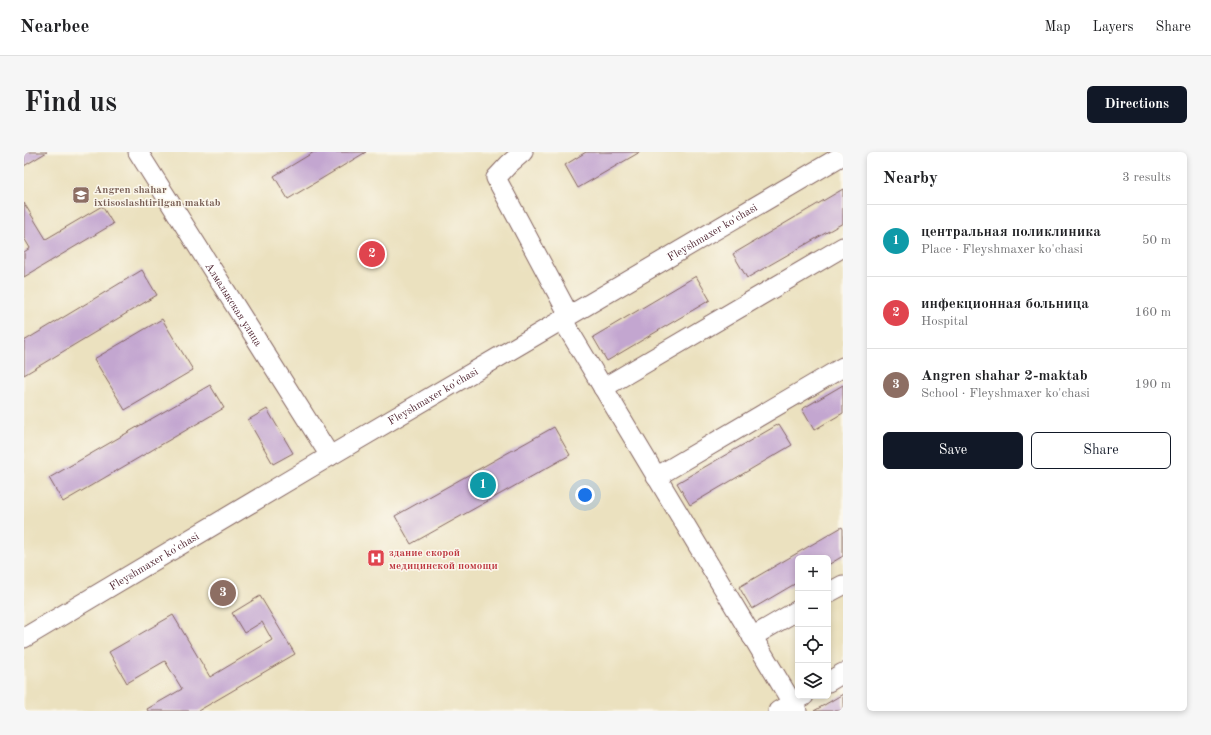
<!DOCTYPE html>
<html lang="en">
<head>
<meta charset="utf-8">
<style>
	:root { --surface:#fff; --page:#f6f6f6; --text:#202124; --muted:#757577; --line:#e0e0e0; --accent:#111827 }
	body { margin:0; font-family:"Old Standard TT",serif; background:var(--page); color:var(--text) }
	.controls { position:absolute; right:12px; bottom:12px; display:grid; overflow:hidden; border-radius:6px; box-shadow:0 2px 6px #0003 }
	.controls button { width:36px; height:36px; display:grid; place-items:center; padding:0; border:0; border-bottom:1px solid var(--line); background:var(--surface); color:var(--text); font:20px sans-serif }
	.you { position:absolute; left:561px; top:343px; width:14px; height:14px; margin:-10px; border:3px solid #fff; border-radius:50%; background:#1a73e8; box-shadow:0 0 0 6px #1a73e833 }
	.badge { display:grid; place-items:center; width:26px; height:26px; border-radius:50%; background:var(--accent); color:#fff; font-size:13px; font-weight:700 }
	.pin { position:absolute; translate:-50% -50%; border:2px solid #fff; box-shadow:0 1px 4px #0006 }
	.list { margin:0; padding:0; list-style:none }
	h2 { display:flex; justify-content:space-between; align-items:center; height:52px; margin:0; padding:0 16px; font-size:17px }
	h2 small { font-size:13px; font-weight:400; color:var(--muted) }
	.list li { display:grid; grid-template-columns:26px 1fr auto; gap:12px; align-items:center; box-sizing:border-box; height:72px; padding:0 16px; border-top:1px solid var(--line) }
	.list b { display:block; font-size:15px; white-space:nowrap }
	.list p { margin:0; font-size:13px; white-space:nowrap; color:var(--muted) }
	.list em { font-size:13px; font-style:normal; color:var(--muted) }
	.actions { display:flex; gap:8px; padding:12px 16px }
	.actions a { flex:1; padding:9px 0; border:1px solid var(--accent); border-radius:6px; text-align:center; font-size:14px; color:var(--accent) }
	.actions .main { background:var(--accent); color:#fff }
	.icon { flex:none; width:22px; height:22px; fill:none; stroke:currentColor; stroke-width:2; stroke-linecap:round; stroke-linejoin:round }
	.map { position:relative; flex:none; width:819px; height:559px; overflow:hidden; border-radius:6px }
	header { display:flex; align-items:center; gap:24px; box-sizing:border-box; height:56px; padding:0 20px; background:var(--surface); border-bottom:1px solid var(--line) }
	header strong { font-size:19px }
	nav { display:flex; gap:22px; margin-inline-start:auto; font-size:14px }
	.intro { display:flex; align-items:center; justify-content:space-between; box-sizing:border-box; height:96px; padding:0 24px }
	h1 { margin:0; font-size:28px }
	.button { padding:10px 18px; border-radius:6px; background:var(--accent); color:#fff; font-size:14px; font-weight:700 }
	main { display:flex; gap:24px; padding:0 24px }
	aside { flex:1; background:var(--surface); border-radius:6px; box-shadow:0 2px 6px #0003 }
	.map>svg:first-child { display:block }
	.building { fill:#c3a6d0 }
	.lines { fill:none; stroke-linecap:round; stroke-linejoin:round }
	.minor-casing { stroke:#82635f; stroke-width:21 }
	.minor { stroke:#fff; stroke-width:19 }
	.labels { text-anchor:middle; stroke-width:3; stroke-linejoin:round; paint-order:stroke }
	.education-label { font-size:11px; font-weight:bold; fill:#785e54; stroke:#fbf7ec; text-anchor:start }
	.street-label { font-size:11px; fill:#4a1f2b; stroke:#fbf7ec }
	.health-label { font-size:11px; font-weight:bold; fill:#be3a42; stroke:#fbf7ec; text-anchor:start }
</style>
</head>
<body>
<header>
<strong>Nearbee</strong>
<nav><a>Map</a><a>Layers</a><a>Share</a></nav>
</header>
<div class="intro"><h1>Find us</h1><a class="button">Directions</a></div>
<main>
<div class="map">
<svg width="819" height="559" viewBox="0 0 819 559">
	<rect width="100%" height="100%" fill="#fbf7ec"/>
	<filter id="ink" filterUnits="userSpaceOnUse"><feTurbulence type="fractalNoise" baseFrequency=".025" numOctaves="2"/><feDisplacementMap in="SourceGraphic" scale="8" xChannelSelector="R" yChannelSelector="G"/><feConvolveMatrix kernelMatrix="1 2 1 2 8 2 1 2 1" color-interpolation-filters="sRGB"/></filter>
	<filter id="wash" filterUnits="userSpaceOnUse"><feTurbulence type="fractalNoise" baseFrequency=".012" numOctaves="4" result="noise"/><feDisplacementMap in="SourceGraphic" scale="16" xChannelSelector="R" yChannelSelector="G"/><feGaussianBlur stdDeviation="0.9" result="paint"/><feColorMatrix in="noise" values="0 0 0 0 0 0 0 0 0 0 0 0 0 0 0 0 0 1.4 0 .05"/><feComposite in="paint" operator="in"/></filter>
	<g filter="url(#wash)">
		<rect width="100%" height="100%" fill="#ebe1bf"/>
		<g id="blocks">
			<g class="building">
				<polygon points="0,0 23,0 0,14"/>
				<polygon points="290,0 342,0 264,47 250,24"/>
				<polygon points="562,0 616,0 554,36 541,13"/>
				<polygon points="819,37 819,71 723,126 709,102"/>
				<polygon points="0,51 22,87 78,54 89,72 0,125 0,100 6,96 0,86"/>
				<polygon points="118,118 133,143 0,223 0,189"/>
				<polygon points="672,124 686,148 583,209 569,185"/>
				<polygon points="138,167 169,218 101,258 70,207"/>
				<polygon points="186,233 200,256 39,350 25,326"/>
				<polygon points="819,233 819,261 790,278 778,257"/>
				<polygon points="243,257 269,301 249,312 224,268"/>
				<polygon points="755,272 768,293 666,353 653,331"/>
				<polygon points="530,275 546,303 387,392 371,364"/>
				<polygon points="818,375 819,377 819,404 804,413 804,406 774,406 774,430 728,457 715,435"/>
				<polygon points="236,444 271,502 174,559 124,559 123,557 158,537 141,509 103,531 85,500 149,463 186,525 248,488 238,470 220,481 208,461"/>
				<polygon points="819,542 819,559 790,559"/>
			</g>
		</g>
	</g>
	<g filter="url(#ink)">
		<use href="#blocks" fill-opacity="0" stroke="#82635f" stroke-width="1"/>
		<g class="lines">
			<defs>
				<g id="minor">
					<path id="s1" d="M114 0 306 304"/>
					<polyline points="499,0 485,12 472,26 545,163"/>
					<polyline points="538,167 773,559"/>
					<polyline points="579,236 819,95"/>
					<polyline points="632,325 819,215"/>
					<polyline points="804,441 819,433"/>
					<polyline points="728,485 774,458"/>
					<path id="s2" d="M0 486 306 304 819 3"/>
					<polyline points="804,530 819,521"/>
					<polyline points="754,559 780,544"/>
				</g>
			</defs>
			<use href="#minor" class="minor-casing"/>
			<use href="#minor" class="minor"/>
		</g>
	</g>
	<defs>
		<symbol id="school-square" viewBox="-11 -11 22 22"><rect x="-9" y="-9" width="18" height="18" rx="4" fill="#8d6e63" stroke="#fbf7ec"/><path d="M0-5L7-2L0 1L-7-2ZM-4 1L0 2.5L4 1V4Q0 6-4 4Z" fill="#fff"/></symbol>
		<symbol id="hospital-square" viewBox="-11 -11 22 22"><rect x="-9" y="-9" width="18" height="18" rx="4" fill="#e0444e" stroke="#fbf7ec"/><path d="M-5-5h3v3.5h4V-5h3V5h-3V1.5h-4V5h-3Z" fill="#fff"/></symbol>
	</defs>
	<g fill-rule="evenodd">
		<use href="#school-square" x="47" y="33" width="20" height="20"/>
		<use href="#hospital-square" x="342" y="396" width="20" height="20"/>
	</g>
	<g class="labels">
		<g class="education-label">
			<text x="70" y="41">Angren shahar<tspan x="70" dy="13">ixtisoslashtirilgan maktab</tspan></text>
		</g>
		<g class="street-label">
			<text dy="4" stroke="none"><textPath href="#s2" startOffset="799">Fleyshmaxer ko'chasi</textPath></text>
			<text dy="4" stroke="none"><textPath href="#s1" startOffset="180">Алмалыкская улица</textPath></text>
			<text dy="4" stroke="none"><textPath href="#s2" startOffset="475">Fleyshmaxer ko'chasi</textPath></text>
			<text dy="4" stroke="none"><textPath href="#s2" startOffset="151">Fleyshmaxer ko'chasi</textPath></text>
		</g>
		<g class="health-label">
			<text x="365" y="404">здание скорой<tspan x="365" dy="13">медицинской помощи</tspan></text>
		</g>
	</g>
</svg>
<div class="controls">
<button>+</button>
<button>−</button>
<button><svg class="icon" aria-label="locate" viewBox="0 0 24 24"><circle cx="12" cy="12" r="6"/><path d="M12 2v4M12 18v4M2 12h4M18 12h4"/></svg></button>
<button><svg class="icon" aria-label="layers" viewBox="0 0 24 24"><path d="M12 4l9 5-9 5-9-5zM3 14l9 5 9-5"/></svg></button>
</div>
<div class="you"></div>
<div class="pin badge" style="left:459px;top:333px;background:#0f9aa8">1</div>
<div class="pin badge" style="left:348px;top:102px;background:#e0444e">2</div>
<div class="pin badge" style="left:199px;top:441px;background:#8d6e63">3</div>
</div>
<aside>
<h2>Nearby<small>3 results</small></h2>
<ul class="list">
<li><span class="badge" style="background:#0f9aa8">1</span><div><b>центральная поликлиника</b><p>Place · Fleyshmaxer ko'chasi</p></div><em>50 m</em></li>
<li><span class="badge" style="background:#e0444e">2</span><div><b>инфекционная больница</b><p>Hospital</p></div><em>160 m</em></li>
<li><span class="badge" style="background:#8d6e63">3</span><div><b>Angren shahar 2-maktab</b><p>School · Fleyshmaxer ko'chasi</p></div><em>190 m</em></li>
</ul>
<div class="actions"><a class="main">Save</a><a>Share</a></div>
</aside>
</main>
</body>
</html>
